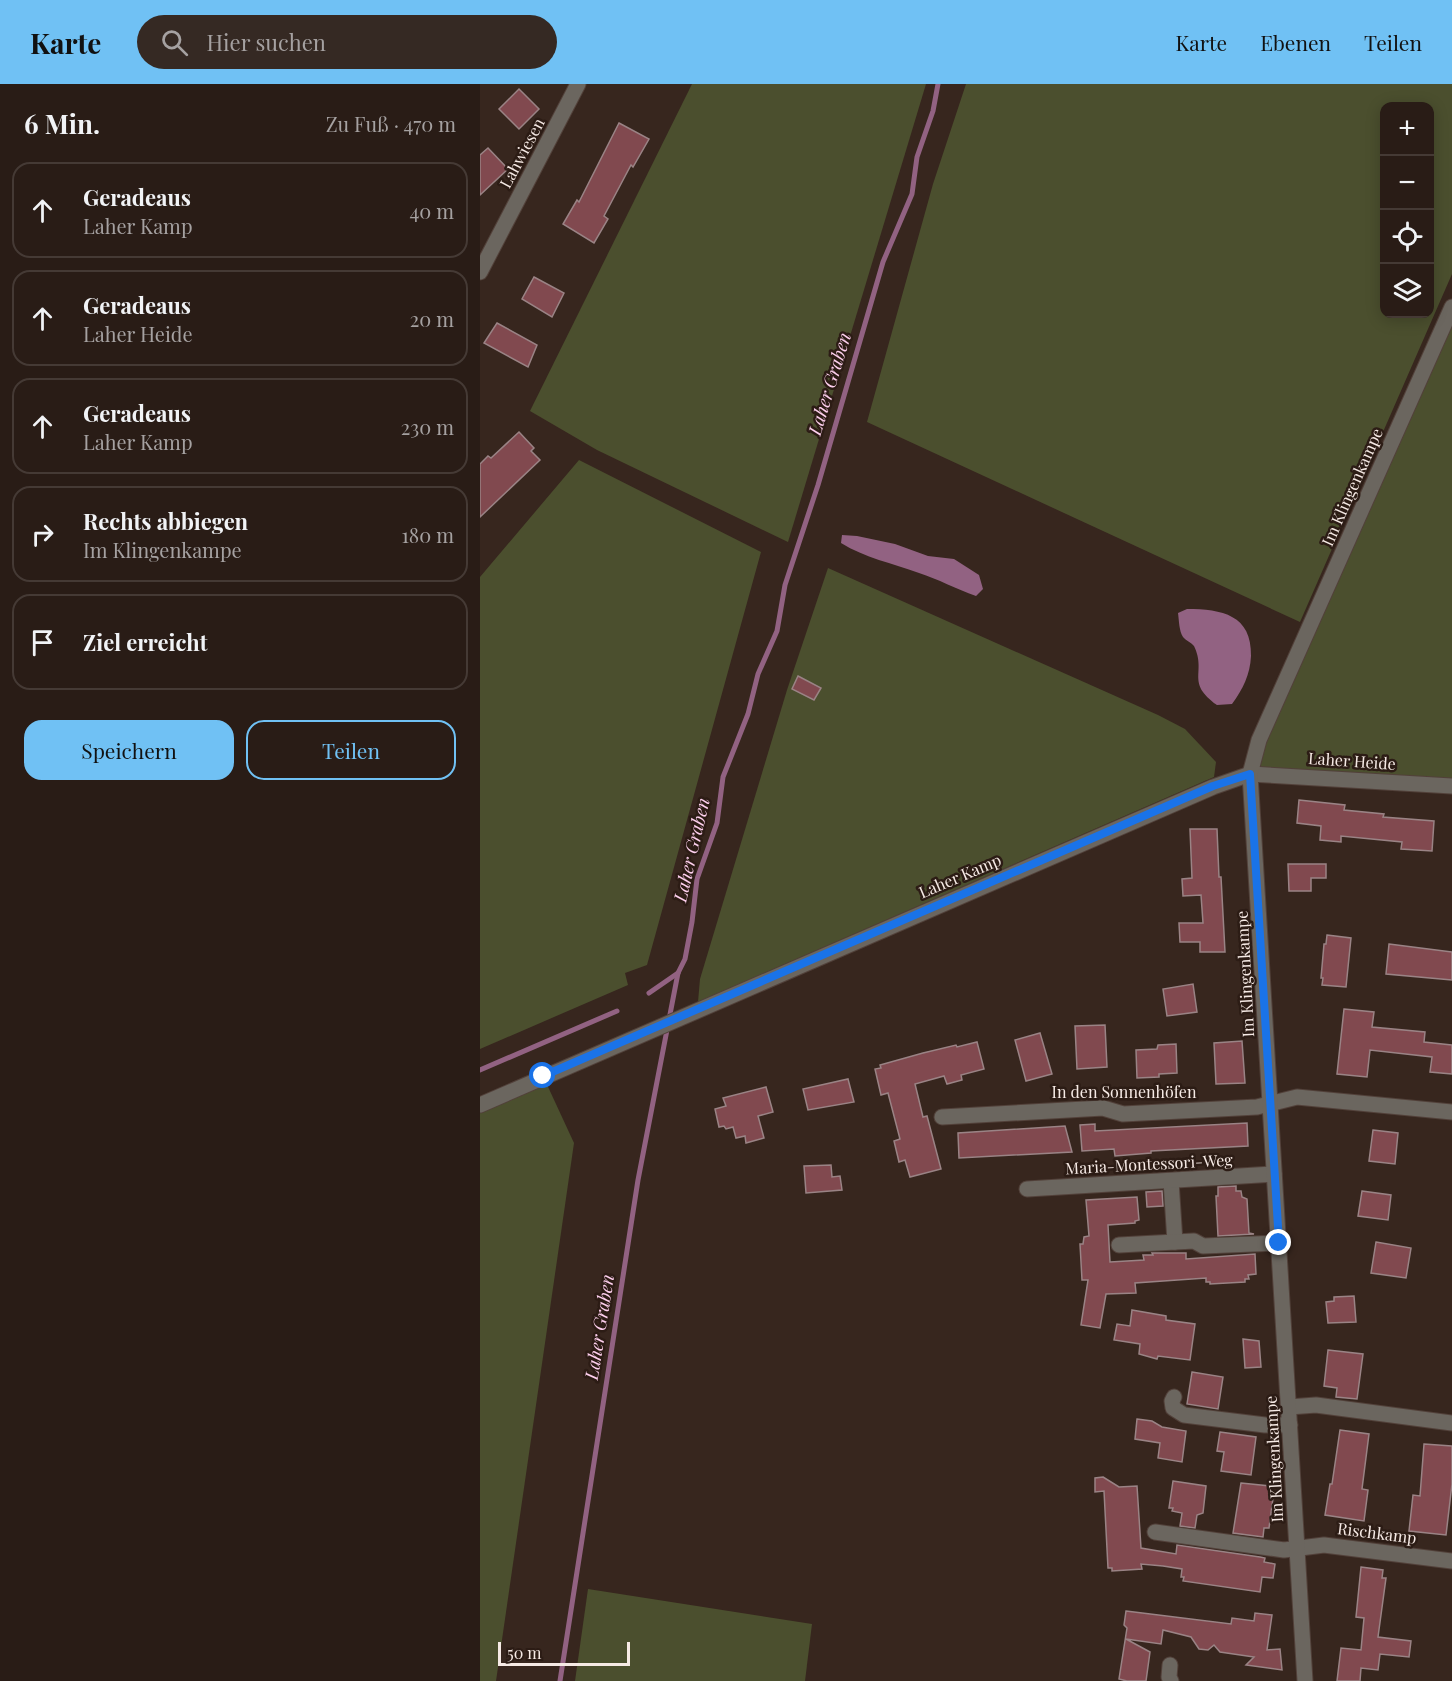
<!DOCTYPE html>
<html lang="de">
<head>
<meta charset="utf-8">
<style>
	:root { --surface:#291c16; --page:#352923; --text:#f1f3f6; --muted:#a5a1a1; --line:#453a35; --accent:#70c1f4 }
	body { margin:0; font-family:"Playfair Display",serif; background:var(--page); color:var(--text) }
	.controls { position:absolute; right:18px; top:18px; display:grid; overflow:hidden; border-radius:12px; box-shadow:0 3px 15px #0003 }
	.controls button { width:54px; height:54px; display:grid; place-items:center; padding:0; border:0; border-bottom:2px solid var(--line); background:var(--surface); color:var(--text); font:30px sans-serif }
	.scale { position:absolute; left:18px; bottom:15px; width:132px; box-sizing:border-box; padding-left:6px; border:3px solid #f6eae5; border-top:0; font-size:16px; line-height:21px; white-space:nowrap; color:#f6eae5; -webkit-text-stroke:4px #2c1c15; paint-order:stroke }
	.stop { position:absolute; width:18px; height:18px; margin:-14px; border:4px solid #1a73e8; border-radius:50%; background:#fff }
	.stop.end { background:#1a73e8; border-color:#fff; box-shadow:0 2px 6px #0008 }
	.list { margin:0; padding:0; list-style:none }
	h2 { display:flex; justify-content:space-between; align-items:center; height:78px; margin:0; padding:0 24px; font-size:26px }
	h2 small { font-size:20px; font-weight:400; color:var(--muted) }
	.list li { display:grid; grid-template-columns:39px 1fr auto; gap:18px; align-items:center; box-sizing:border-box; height:96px; margin:0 12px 12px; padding:0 12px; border:2px solid var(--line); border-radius:18px }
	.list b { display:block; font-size:22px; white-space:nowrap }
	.list p { margin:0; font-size:20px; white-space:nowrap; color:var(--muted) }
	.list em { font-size:20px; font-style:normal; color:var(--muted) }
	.actions { display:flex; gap:12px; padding:18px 24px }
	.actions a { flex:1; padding:14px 0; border:2px solid var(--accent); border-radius:18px; text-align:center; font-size:21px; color:var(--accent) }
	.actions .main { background:var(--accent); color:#111 }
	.icon { flex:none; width:33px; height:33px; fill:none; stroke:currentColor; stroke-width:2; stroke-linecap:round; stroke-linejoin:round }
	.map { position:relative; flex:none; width:972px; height:1597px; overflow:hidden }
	header { display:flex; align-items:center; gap:36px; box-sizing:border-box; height:84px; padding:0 30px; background:var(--accent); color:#111 }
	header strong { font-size:28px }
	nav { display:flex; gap:33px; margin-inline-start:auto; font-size:21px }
	.search { width:420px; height:54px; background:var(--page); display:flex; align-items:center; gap:15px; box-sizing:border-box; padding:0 21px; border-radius:33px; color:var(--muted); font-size:22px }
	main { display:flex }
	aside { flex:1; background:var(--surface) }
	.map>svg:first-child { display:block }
	.green { fill:#4b4f2e; fill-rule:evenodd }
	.water { fill:#926282 }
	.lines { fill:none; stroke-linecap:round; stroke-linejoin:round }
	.stream { stroke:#926282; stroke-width:5 }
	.building { fill:#81494f; stroke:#9a8385; stroke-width:1.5 }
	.minor-casing { stroke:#52413a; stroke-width:17 }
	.minor { stroke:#6b665f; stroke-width:15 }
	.route { stroke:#1a73e8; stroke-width:8 }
	.labels { text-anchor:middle; stroke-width:5; stroke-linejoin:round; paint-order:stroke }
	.street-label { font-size:16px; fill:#f6eae5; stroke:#2c1c15 }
	.water-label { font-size:18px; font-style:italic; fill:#fed0ee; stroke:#2c1c15 }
</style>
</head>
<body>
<header>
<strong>Karte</strong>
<div class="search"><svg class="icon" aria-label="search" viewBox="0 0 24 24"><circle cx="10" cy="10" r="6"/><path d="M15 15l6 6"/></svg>Hier suchen</div>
<nav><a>Karte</a><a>Ebenen</a><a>Teilen</a></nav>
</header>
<main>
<aside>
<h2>6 Min.<small>Zu Fuß · 470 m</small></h2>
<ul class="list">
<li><svg class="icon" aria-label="ahead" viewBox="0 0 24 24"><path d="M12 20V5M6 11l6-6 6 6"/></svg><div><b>Geradeaus</b><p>Laher Kamp</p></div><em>40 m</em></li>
<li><svg class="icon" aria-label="ahead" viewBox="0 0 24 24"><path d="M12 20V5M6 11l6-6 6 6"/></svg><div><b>Geradeaus</b><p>Laher Heide</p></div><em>20 m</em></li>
<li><svg class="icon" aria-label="ahead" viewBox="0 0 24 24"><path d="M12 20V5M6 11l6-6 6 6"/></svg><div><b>Geradeaus</b><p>Laher Kamp</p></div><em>230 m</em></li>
<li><svg class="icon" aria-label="right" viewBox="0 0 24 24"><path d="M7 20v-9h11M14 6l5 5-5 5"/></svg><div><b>Rechts abbiegen</b><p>Im Klingenkampe</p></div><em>180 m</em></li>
<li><svg class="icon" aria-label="arrive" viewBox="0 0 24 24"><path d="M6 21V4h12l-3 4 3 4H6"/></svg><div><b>Ziel erreicht</b></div></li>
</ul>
<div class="actions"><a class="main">Speichern</a><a>Teilen</a></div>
</aside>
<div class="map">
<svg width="972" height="1597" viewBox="0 0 972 1597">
	<rect width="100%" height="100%" fill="#37261e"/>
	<g class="green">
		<polygon points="212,0 446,0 308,458 117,366 50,327"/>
		<path d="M486 0H972V190L820 538 387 338 453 100ZM904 22H950V230H904Z"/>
		<polygon points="972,240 972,702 770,690"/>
		<polygon points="99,376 281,468 167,881 145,889 148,901 0,965 0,493"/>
		<polygon points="348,484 678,631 705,645 736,678 734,693 218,918 220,895 307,606"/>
		<polygon points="63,992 94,1059 16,1597 0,1597 0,1021"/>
		<polygon points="108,1505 332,1540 325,1597 95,1597"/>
	</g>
	<g class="water">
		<path d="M362 451 377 452 415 460 448 472 474 475 499 491 503 505 496 512C476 505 458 495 439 489 412 479 385 474 361 459Z"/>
		<path d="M707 525C742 525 772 531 771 572 770 591 763 605 752 620L737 621C705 598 727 589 714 562 711 558 706 557 703 553 699 547 699 536 698 529Z"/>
	</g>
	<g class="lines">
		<g class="stream">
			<polyline points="169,909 198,889"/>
			<polyline points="0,986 137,927"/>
			<polyline points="80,1597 158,1096 198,889 205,875 212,838 217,795 237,739 243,693 268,630 278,590 297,547 305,501 338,401 403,178 432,110 437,73 453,27 458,0"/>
		</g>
	</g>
	<g class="building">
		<polygon points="39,5 59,25 39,45 19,25"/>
		<polygon points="139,39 169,55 153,83 151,81 124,132 128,135 114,159 83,140 97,116 99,118"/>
		<polygon points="8,64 28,85 0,111 0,71"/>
		<polygon points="54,193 84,209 72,233 42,215"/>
		<polygon points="17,239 57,261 48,283 4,259"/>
		<polygon points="39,348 54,364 51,367 60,376 0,433 0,380 8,372 11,374"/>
		<polygon points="318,592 341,604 334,616 312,605"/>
		<polygon points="819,716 865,721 864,726 904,730 903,733 954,737 952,767 921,765 922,758 861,752 861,758 840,756 841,742 817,739"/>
		<polygon points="710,745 737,745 739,793 741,793 745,868 720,868 720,858 700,858 699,839 723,839 721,811 703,812 702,795 712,794"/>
		<polygon points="808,780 846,780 846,794 831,794 831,807 809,807"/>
		<polygon points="847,851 871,854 866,903 842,901 843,894 841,894 844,860 846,860"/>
		<polygon points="909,860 972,868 972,896 906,890"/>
		<polygon points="713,900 717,928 687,932 683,905"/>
		<polygon points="864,925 894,928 892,943 945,948 944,958 972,961 972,990 950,988 952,973 890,966 887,993 857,990"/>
		<polygon points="625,941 627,983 597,985 595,942"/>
		<polygon points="560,949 572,990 546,997 535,956"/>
		<polygon points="762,957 765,999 736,1000 734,959"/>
		<polygon points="497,958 504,985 481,991 482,996 467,1000 464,992 435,1000 443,1033 447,1032 461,1085 430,1093 425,1076 419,1078 414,1057 420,1055 408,1009 401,1011 395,985 401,984 400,981 443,969 476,961 477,963"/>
		<polygon points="696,960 697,989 679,990 679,993 657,994 656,966 677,965 678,961"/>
		<polygon points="368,995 374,1018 328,1026 323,1005"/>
		<polygon points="286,1003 293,1028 278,1032 284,1054 266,1059 265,1052 256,1054 253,1043 246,1045 244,1042 239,1043 235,1025 246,1022 243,1014"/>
		<polygon points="767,1039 768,1062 671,1067 671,1069 635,1072 634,1065 602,1067 600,1041 615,1040 615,1047"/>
		<polygon points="585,1042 592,1068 479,1074 478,1049"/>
		<polygon points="893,1046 918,1049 915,1080 889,1077"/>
		<polygon points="351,1081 352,1093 360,1092 362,1106 326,1109 324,1082"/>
		<polygon points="756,1102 756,1107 761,1107 762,1113 767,1115 769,1149 774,1150 738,1152 736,1112 738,1112 738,1103"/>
		<polygon points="682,1107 683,1122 667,1123 666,1108"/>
		<polygon points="882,1107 911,1111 908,1136 878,1132"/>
		<polygon points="657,1113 659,1136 655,1137 655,1139 628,1141 630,1178 664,1176 663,1171 673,1171 672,1169 706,1169 706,1175 775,1170 776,1190 768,1191 769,1195 765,1195 765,1198 730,1200 730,1198 726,1198 726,1194 655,1199 656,1209 626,1210 620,1244 601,1241 608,1196 602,1196 600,1160 603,1160 604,1153 609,1152 606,1116"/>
		<polygon points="896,1158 931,1164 926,1194 891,1189"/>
		<polygon points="874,1212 876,1238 848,1239 846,1218 854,1217 854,1213"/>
		<polygon points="652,1226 686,1232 686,1236 715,1240 710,1276 678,1272 677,1275 659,1270 660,1260 634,1256 637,1240 650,1242"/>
		<polygon points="763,1255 779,1257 781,1283 765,1284"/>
		<polygon points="848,1266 883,1270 877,1315 856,1313 857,1304 844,1302"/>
		<polygon points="712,1288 743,1293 738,1325 707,1320"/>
		<polygon points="657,1335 672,1337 682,1343 706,1347 702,1378 678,1374 680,1359 655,1355"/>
		<polygon points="860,1346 889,1350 882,1405 888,1406 884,1437 845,1431 850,1400 852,1400"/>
		<polygon points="740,1348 776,1353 771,1391 741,1387 744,1368 737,1367"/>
		<polygon points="944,1360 972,1362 972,1400 966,1451 929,1447 933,1411 940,1412"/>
		<polygon points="623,1393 639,1403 657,1402 661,1464 696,1470 697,1461 780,1473 785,1474 784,1478 795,1480 793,1494 782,1493 780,1508 703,1497 704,1493 701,1493 702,1485 683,1482 661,1480 662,1485 632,1487 632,1484 628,1484 624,1407 615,1408 615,1394"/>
		<polygon points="693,1397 726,1402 723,1429 717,1431 715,1444 700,1442 702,1429 692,1427 693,1424 689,1424"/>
		<polygon points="761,1399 790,1402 789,1413 793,1414 789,1444 784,1444 783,1453 753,1449"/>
		<polygon points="881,1483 903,1486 902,1494 906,1494 898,1553 931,1557 929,1573 900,1570 898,1586 881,1584 880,1597 857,1597 861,1564 881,1566 884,1534 876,1533"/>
		<polygon points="646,1527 751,1540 752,1534 774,1537 775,1529 792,1531 787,1566 800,1565 802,1586 766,1581 774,1573 740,1568 734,1561 728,1566 719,1565 711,1553 683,1546 681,1560 646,1555 670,1568 666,1597 647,1597 639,1595 647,1544 644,1541"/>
	</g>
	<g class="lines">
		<defs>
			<g id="minor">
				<polyline points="0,188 98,0"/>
				<polyline points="0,1021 733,703 770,690 972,702"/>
				<polyline points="462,1033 623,1024 643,1030 777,1023 817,1013 972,1028"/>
				<polyline points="691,1097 695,1158"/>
				<polyline points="547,1105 794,1090"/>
				<polyline points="639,1161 714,1157 723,1162 799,1159"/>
				<polyline points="694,1313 692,1317 693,1324 704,1331 785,1341 810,1341"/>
				<polyline points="809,1323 836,1321 972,1339"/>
				<polyline points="675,1448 804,1466 844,1461 972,1477"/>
				<polyline points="690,1581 689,1593 691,1597"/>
				<polyline points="825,1597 770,690 779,656 972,223"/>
			</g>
		</defs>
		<use href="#minor" class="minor-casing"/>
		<use href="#minor" class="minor"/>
	</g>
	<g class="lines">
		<polyline class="route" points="63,992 733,702 770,690 799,1159"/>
	</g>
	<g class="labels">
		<g class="street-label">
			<text transform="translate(42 69) rotate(-62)" y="6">Lahwiesen</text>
			<text transform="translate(872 403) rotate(-66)" y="6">Im Klingenkampe</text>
			<text transform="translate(872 677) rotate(4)" y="6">Laher Heide</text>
			<text transform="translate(480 792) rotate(-23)" y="6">Laher Kamp</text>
			<text transform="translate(765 890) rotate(-93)" y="6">Im Klingenkampe</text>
			<text x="644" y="1014">In den Sonnenhöfen</text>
			<text transform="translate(669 1080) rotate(-3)" y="6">Maria-Montessori-Weg</text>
			<text transform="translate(794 1375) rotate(-93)" y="6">Im Klingenkampe</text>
			<text transform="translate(897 1449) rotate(7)" y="6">Rischkamp</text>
		</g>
		<g class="water-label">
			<text transform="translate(350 300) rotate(-73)" y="6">Laher Graben</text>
			<text transform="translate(212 766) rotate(-77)" y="6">Laher Graben</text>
			<text transform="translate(120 1243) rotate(-81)" y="6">Laher Graben</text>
		</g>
	</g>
</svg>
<div class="controls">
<button>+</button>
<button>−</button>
<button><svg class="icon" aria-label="locate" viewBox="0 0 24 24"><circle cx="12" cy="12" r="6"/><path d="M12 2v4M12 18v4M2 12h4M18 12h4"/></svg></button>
<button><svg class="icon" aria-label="layers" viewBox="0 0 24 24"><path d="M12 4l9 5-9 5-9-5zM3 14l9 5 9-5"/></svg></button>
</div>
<div class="scale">50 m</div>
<div class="stop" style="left:63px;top:992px"></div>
<div class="stop end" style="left:799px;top:1159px"></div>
</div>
</main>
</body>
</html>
